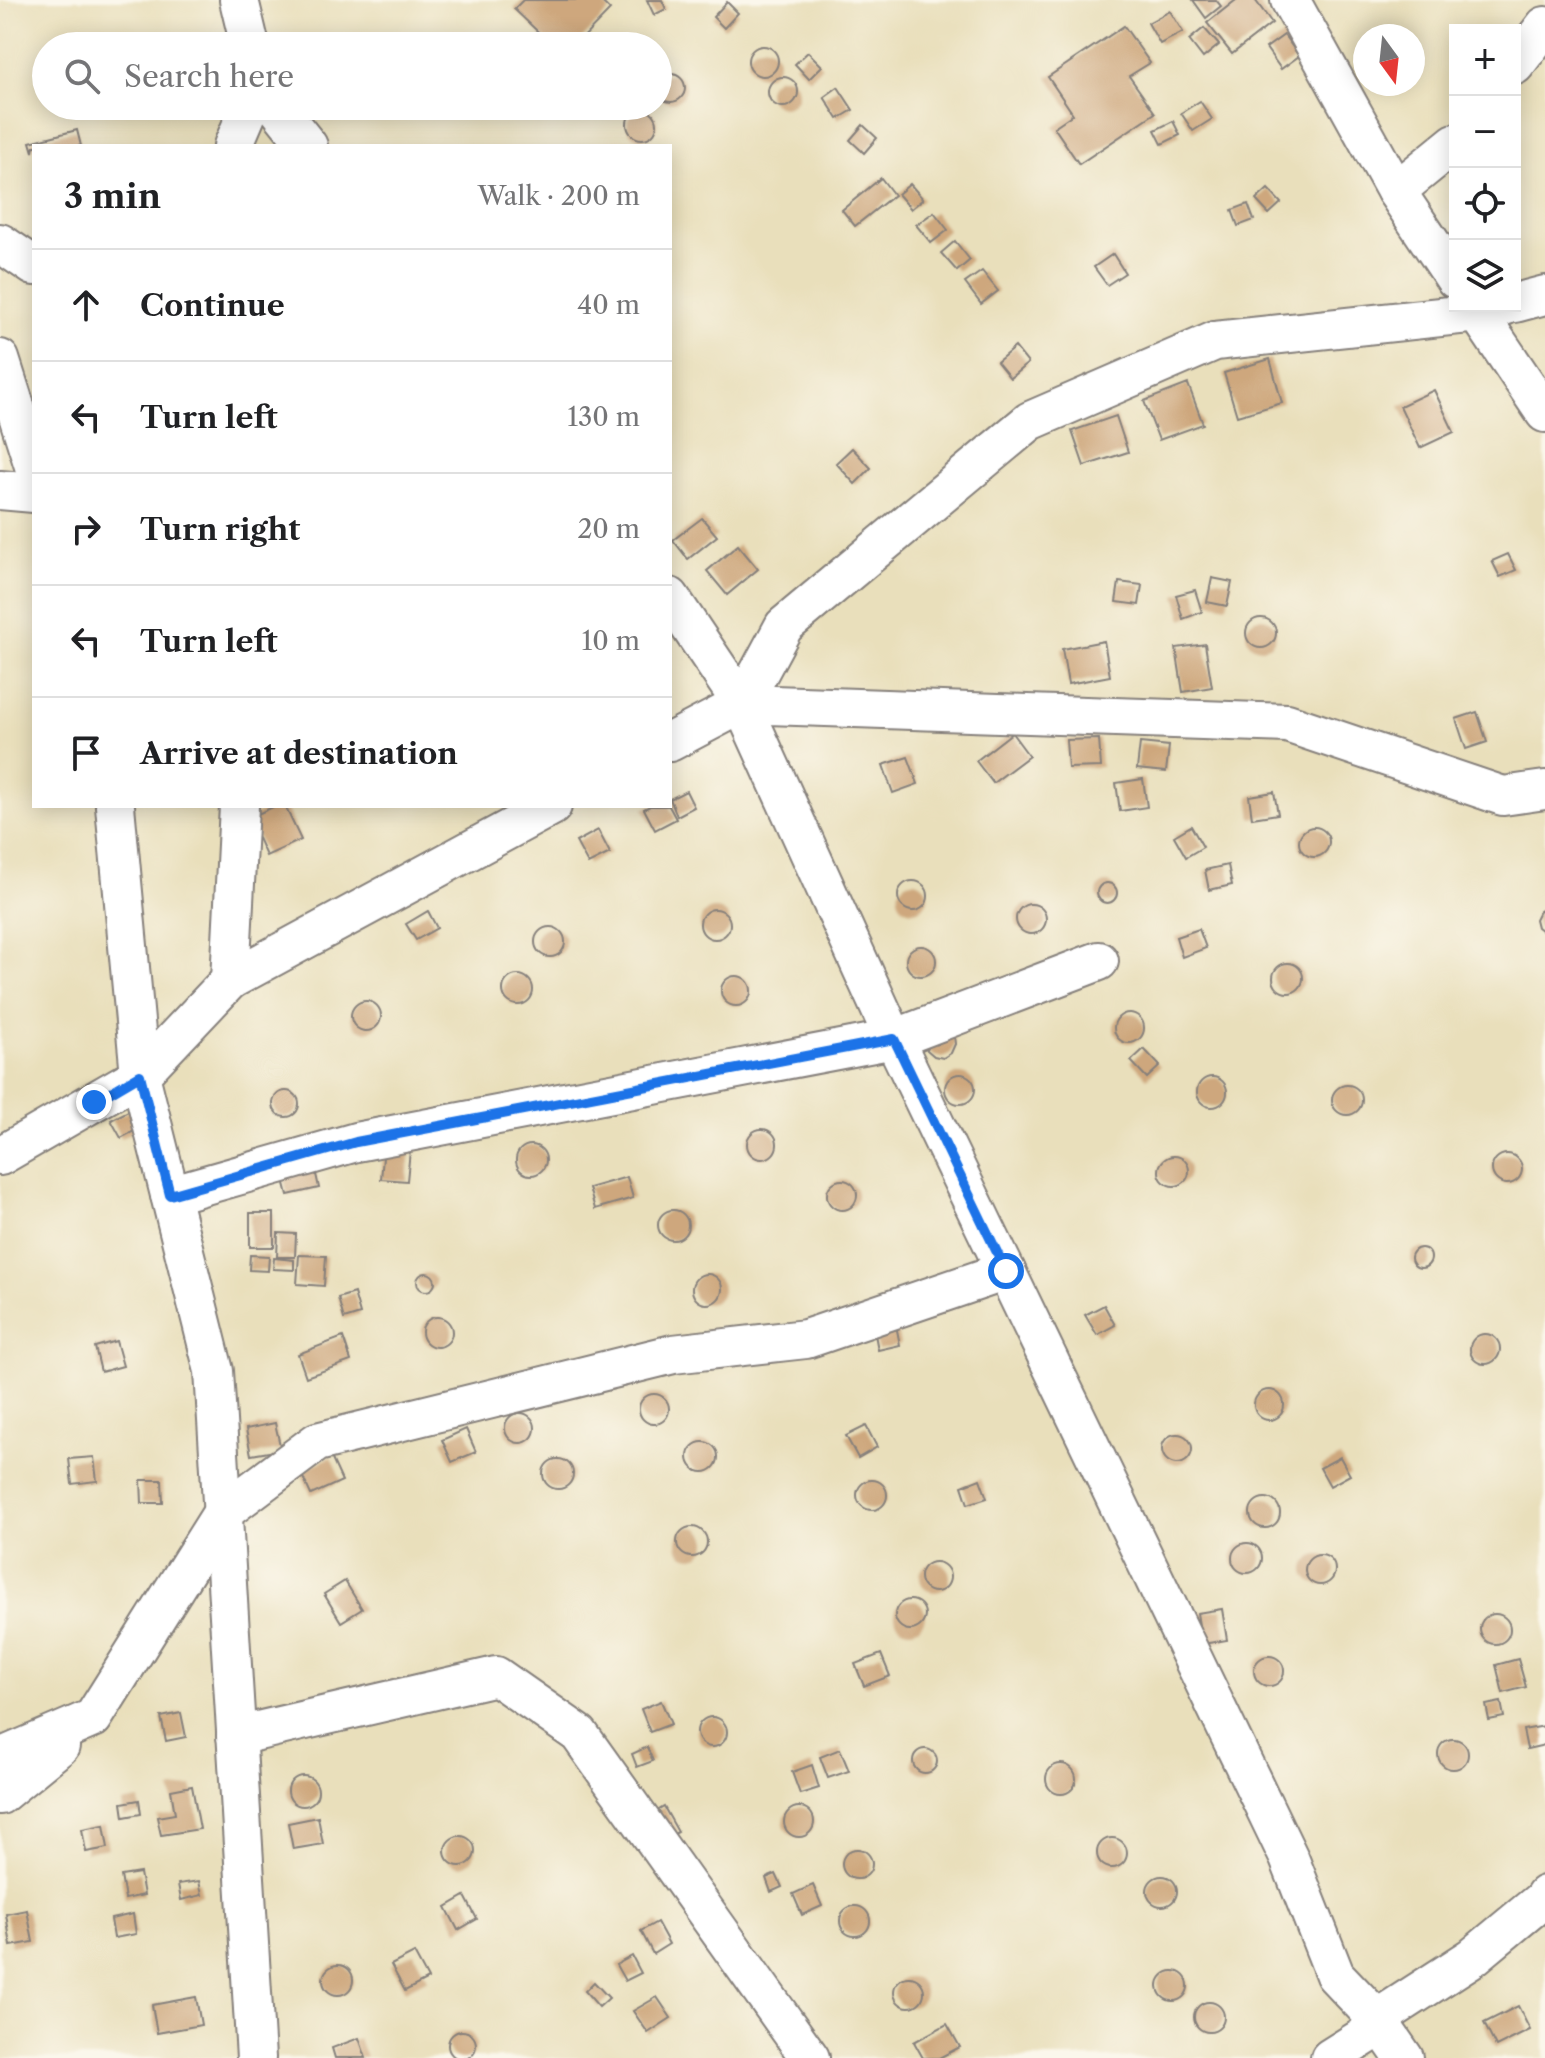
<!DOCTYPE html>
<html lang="en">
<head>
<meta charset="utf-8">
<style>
	:root { --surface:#fff; --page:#f6f6f6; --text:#202124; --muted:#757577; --line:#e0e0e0 }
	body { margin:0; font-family:"Libre Caslon Text",serif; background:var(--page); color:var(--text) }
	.controls { position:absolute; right:24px; top:24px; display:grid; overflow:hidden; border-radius:0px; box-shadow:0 4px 20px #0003 }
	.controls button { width:72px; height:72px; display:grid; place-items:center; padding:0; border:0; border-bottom:2px solid var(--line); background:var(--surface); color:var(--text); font:40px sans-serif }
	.compass { position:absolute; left:1353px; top:24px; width:72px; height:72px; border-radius:50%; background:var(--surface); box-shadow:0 4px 20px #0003; rotate:165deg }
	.stop { position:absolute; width:24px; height:24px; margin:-18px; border:6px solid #1a73e8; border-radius:50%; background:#fff }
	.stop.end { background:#1a73e8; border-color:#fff; box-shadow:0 2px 8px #0008 }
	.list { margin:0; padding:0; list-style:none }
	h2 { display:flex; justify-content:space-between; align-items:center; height:104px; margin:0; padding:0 32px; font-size:34px }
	h2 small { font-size:26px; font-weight:400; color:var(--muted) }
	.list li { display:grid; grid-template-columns:52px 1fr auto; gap:24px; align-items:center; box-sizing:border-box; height:112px; padding:0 32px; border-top:2px solid var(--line) }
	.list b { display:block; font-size:30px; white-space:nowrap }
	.list em { font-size:26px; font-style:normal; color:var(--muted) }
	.icon { flex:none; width:44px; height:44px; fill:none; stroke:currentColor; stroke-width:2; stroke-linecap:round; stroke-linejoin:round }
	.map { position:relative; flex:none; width:1545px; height:2058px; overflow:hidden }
	.search { position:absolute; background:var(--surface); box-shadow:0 4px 20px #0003; left:32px; top:32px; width:640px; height:88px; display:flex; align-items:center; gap:20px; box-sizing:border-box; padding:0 28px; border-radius:44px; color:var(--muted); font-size:30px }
	.panel { position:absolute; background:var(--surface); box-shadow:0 4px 20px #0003; left:32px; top:144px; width:640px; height:664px; border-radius:0px }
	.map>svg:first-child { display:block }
	.building { fill:#cea77d }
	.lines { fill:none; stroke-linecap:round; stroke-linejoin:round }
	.minor-casing { stroke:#86807b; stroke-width:42 }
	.minor { stroke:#fff; stroke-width:38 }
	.route { stroke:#1a73e8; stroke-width:10 }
</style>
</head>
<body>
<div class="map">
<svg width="1545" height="2058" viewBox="0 0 1545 2058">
	<rect width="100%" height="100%" fill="#fbf7ec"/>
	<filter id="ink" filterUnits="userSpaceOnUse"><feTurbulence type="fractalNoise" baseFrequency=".0125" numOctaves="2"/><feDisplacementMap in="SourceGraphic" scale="16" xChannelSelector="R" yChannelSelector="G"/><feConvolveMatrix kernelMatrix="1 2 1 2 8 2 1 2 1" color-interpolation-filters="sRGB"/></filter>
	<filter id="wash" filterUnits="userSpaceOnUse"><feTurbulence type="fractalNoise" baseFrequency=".006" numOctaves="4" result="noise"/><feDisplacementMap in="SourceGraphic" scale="32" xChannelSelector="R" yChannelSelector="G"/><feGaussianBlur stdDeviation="1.8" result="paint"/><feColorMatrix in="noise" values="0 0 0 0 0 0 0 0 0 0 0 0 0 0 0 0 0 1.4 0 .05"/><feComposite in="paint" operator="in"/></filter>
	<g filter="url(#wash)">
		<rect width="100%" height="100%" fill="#e9dfbb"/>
		<g id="blocks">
			<g class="building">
				<polygon points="523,0 600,0 610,10 575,46 553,46 514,9"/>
				<polygon points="647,0 662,0 666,9 654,15"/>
				<polygon points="1193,0 1216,0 1221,6 1206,18"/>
				<polygon points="1236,0 1255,0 1272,23 1232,54 1207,23"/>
				<polygon points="727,2 738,13 724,28 713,17"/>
				<polygon points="1170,11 1183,32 1160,44 1148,23"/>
				<polygon points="1124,26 1150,63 1129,76 1155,113 1079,164 1054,127 1073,114 1048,77"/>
				<polygon points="1204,28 1219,45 1203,58 1189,40"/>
				<polygon points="1284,35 1299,56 1281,69 1266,48"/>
				<circle cx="763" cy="61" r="15"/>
				<polygon points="808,52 822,66 809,79 795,64"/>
				<circle cx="671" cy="88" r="14"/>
				<circle cx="783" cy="92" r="15"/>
				<polygon points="838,87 853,110 838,119 824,97"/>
				<polygon points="1200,101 1212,119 1193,131 1181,113"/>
				<circle cx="642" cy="124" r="15"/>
				<polygon points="1173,121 1180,135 1162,144 1155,130"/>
				<polygon points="863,125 877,138 864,153 850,140"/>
				<polygon points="77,130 81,146 34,146 33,152 30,142"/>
				<polygon points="881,178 894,195 855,226 842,210"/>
				<polygon points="910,184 923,199 911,209 898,194"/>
				<polygon points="1268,189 1281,203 1269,214 1256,200"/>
				<polygon points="1248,204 1254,220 1238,226 1232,210"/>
				<polygon points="934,212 948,230 931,243 916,225"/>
				<polygon points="955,241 970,260 957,271 941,253"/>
				<polygon points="1113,254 1125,273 1107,285 1094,267"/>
				<polygon points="982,271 998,291 981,304 965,283"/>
				<polygon points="1015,347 1028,363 1010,378 997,362"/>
				<polygon points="1270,359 1282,403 1237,416 1224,373"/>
				<polygon points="1188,384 1203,424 1159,440 1144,401"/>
				<polygon points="1434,390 1454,432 1420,448 1400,406"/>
				<polygon points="1116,416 1128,452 1084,466 1072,431"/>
				<polygon points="852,448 871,468 855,484 836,463"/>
				<polygon points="702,518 717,536 688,559 673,540"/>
				<polygon points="738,545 758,569 727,595 707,571"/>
				<polygon points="1508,554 1516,570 1500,577 1492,561"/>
				<polygon points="1212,578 1232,582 1227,606 1207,602"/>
				<polygon points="1119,582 1142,585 1139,605 1116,602"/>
				<polygon points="1195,590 1202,612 1183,619 1176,595"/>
				<circle cx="1261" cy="633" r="15"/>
				<polygon points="1104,641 1110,676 1068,684 1062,649"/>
				<polygon points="1205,644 1212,687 1183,692 1176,648"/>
				<polygon points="1477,712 1487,742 1466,749 1456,719"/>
				<polygon points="1012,733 1029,756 993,783 976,761"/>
				<polygon points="1099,739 1101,767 1068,768 1066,740"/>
				<polygon points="1140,743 1169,746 1166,772 1137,769"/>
				<polygon points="908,757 918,784 893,793 883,765"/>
				<polygon points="1143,779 1147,807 1120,811 1116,783"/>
				<polygon points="686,791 694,807 677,816 670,799"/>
				<polygon points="1274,792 1278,814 1252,818 1249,796"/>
				<polygon points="275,806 285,806 301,840 266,856 249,818"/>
				<polygon points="650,806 669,806 676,819 655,830 644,809"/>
				<polygon points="1191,826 1203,847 1186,857 1174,836"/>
				<circle cx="1314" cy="842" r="15"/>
				<polygon points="598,830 610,853 588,864 576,842"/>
				<polygon points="1228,865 1232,885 1209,890 1205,870"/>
				<circle cx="913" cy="896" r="15"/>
				<circle cx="1107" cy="893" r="10"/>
				<circle cx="1031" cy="919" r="15"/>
				<polygon points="1545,908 1545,933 1537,927 1535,919 1539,911"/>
				<circle cx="715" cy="924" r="15"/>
				<polygon points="428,911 437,928 416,940 406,924"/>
				<circle cx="550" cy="942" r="15"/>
				<polygon points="1199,929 1206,948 1182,957 1176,937"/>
				<circle cx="921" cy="961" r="15"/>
				<circle cx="1288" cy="978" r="15"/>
				<circle cx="518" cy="990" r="15"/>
				<circle cx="736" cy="991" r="15"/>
				<circle cx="366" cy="1016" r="15"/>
				<circle cx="1129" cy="1028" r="15"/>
				<polygon points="954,1036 955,1044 951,1053 943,1058 934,1056 927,1050 925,1040"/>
				<polygon points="1144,1049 1160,1066 1147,1078 1131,1061"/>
				<circle cx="960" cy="1089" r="15"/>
				<circle cx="1212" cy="1092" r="15"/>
				<circle cx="1347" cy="1100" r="15"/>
				<circle cx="286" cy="1104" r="13"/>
				<polygon points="130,1110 140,1128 121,1138 111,1120"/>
				<circle cx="762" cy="1144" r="15"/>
				<circle cx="531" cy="1160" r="15"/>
				<polygon points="384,1147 410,1150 407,1181 381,1179"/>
				<circle cx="1507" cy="1169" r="15"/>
				<circle cx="1174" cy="1171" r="15"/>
				<polygon points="314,1165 319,1188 288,1195 282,1172"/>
				<polygon points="627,1177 633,1198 595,1209 589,1188"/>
				<circle cx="842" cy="1195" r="15"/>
				<circle cx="673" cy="1225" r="15"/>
				<rect x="250" y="1213" width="24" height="34"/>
				<polygon points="278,1233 296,1234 295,1257 277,1257"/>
				<circle cx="1421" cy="1258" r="10"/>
				<polygon points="250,1255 269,1256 268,1271 249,1270"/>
				<polygon points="299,1255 326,1256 324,1286 297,1284"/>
				<polygon points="274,1258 294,1260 294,1270 273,1269"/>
				<circle cx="426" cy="1282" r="9"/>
				<circle cx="707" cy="1289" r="15"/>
				<polygon points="354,1293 360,1314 344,1319 338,1298"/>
				<polygon points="1104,1305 1115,1325 1097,1335 1085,1315"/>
				<circle cx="437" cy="1332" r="15"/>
				<polygon points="896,1325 900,1345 878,1350 874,1329"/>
				<circle cx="1485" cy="1349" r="15"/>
				<polygon points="343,1337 351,1361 306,1377 298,1354"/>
				<polygon points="116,1341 123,1366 101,1372 95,1347"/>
				<circle cx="1269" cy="1405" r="15"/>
				<circle cx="654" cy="1409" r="15"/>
				<circle cx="520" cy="1428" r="15"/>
				<polygon points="275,1423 281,1450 251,1455 246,1429"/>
				<polygon points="866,1426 877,1447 858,1458 846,1436"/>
				<polygon points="466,1429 476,1452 452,1462 442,1440"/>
				<circle cx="1177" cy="1449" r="15"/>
				<circle cx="703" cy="1457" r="15"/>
				<polygon points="94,1457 97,1481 72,1484 69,1459"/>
				<polygon points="331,1457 342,1481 311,1495 300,1471"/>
				<polygon points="1340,1457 1350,1475 1330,1486 1320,1468"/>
				<circle cx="558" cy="1474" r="15"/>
				<polygon points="980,1479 987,1498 968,1504 962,1486"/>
				<polygon points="141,1480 162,1480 163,1503 142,1503"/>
				<circle cx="872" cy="1495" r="15"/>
				<circle cx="1265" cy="1513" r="15"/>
				<circle cx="692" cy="1542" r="15"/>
				<circle cx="1247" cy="1558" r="15"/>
				<circle cx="1320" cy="1570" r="15"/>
				<circle cx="935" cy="1577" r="15"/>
				<polygon points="345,1581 362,1609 341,1622 324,1594"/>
				<circle cx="910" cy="1615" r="15"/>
				<polygon points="1222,1609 1227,1640 1202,1644 1197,1613"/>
				<circle cx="1495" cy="1629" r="15"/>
				<polygon points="881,1654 890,1676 864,1686 855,1664"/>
				<circle cx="1269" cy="1671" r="15"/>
				<polygon points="1518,1659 1526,1687 1503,1693 1496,1665"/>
				<polygon points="661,1701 671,1724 650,1732 641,1709"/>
				<polygon points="1501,1702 1504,1717 1489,1720 1486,1705"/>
				<polygon points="181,1713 186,1737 166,1741 161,1717"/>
				<circle cx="712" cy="1732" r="15"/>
				<polygon points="1545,1726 1545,1745 1527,1749 1523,1730"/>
				<circle cx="1453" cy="1754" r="15"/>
				<polygon points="647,1747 653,1761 637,1767 632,1754"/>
				<circle cx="925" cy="1761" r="12"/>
				<polygon points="840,1749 849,1771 828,1778 820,1757"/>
				<circle cx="1061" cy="1779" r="15"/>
				<polygon points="812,1765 819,1788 800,1794 792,1772"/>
				<circle cx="303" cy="1791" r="15"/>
				<polygon points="192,1786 200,1829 161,1835 157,1817 175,1814 171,1790"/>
				<polygon points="139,1800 141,1814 124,1817 122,1803"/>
				<polygon points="664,1807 678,1832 662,1840 649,1816"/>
				<circle cx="799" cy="1822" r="15"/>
				<polygon points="318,1817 323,1844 293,1849 288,1823"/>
				<polygon points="104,1825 108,1848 86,1852 82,1829"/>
				<circle cx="460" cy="1851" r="15"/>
				<circle cx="1112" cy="1853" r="15"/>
				<circle cx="857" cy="1864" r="15"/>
				<polygon points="140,1873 144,1895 125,1899 121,1876"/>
				<polygon points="776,1874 782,1887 771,1892 766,1878"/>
				<circle cx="1162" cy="1891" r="15"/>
				<polygon points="199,1881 202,1895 181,1900 178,1884"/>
				<polygon points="813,1885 822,1906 802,1915 793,1894"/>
				<polygon points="465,1896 477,1919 458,1930 446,1907"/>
				<circle cx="855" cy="1921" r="15"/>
				<polygon points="27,1910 33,1942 11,1946 6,1914"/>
				<polygon points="133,1914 136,1934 114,1938 111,1919"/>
				<polygon points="657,1922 669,1944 653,1954 641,1931"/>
				<polygon points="414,1953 428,1979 405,1991 391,1965"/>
				<polygon points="632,1956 641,1973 625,1981 616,1965"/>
				<circle cx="338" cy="1980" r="15"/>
				<circle cx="1173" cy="1986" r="15"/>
				<circle cx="909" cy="1992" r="15"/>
				<polygon points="594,1982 609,1998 599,2007 585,1991"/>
				<polygon points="196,1997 201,2025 157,2033 152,2005"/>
				<polygon points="657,1997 671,2018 648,2033 633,2011"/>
				<circle cx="1209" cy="2017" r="15"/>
				<polygon points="1518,2006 1530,2030 1496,2047 1484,2023"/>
				<polygon points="947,2024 960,2047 939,2058 923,2058 914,2042"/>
				<circle cx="462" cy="2045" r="14"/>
				<polygon points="359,2038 366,2058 335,2058 332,2048"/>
			</g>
		</g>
	</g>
	<g filter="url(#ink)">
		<use href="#blocks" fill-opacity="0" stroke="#86807b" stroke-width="2"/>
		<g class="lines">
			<defs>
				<g id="minor">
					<polyline points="239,0 250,46"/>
					<polyline points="1290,0 1396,191 1455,279"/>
					<polyline points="1515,65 1545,26"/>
					<polyline points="276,106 308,146"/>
					<polyline points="233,146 250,106"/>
					<polyline points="1396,191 1455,143"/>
					<polyline points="0,243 34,266"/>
					<polyline points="1515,303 1545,295"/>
					<polyline points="1473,306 1545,413"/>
					<polyline points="0,359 34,466"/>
					<polyline points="0,490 34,493"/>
					<polyline points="670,597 742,704 894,1039 1289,1858 1335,1975 1377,2019 1404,2058"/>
					<polyline points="742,704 784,626 1030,421 1215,341 1478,313 1504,306"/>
					<polyline points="670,742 742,704 1287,723 1503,796 1545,790"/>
					<polyline points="239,806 230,980 552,806"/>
					<polyline points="230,980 140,1075 214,1371 256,2058"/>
					<polyline points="0,1156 140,1075 115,806"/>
					<polyline points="170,1195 356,1142 894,1039 1099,961"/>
					<polyline points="236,1736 496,1676 579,1734 810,2058"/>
					<polyline points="0,1758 93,1718 222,1513 317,1442 673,1354 806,1339 1006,1271"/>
					<polyline points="0,1795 60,1746"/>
					<polyline points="1330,2058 1365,2036 1377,2019 1473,1957 1543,1899 1545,1895"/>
				</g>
			</defs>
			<use href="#minor" class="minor-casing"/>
			<use href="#minor" class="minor"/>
		</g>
	</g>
	<g class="lines" filter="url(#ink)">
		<polyline class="route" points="94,1102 140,1075 170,1195 356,1142 894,1039 1006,1271"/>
	</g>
</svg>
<div class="controls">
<button>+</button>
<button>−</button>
<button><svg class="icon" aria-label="locate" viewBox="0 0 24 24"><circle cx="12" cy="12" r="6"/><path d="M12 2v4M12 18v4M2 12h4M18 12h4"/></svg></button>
<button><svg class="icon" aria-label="layers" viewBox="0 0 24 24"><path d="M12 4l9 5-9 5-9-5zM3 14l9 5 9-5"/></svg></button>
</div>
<svg class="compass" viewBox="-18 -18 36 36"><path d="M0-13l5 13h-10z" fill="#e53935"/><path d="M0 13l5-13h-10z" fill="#757577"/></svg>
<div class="stop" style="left:1006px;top:1271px"></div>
<div class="stop end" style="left:94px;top:1102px"></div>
<div class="search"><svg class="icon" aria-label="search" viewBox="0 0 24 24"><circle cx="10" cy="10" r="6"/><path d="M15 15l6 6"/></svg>Search here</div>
<section class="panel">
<h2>3 min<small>Walk · 200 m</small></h2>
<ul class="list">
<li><svg class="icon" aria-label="ahead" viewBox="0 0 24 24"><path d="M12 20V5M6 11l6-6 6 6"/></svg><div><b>Continue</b></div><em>40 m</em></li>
<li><svg class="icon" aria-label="left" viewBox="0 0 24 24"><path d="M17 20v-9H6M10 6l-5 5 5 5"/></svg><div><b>Turn left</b></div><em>130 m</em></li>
<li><svg class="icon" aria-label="right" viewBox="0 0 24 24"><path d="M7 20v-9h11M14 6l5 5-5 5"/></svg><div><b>Turn right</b></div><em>20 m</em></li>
<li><svg class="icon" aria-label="left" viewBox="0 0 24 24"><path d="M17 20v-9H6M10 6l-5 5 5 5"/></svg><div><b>Turn left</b></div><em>10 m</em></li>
<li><svg class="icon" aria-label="arrive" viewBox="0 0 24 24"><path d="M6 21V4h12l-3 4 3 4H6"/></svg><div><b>Arrive at destination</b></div></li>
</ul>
</section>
</div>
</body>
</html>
